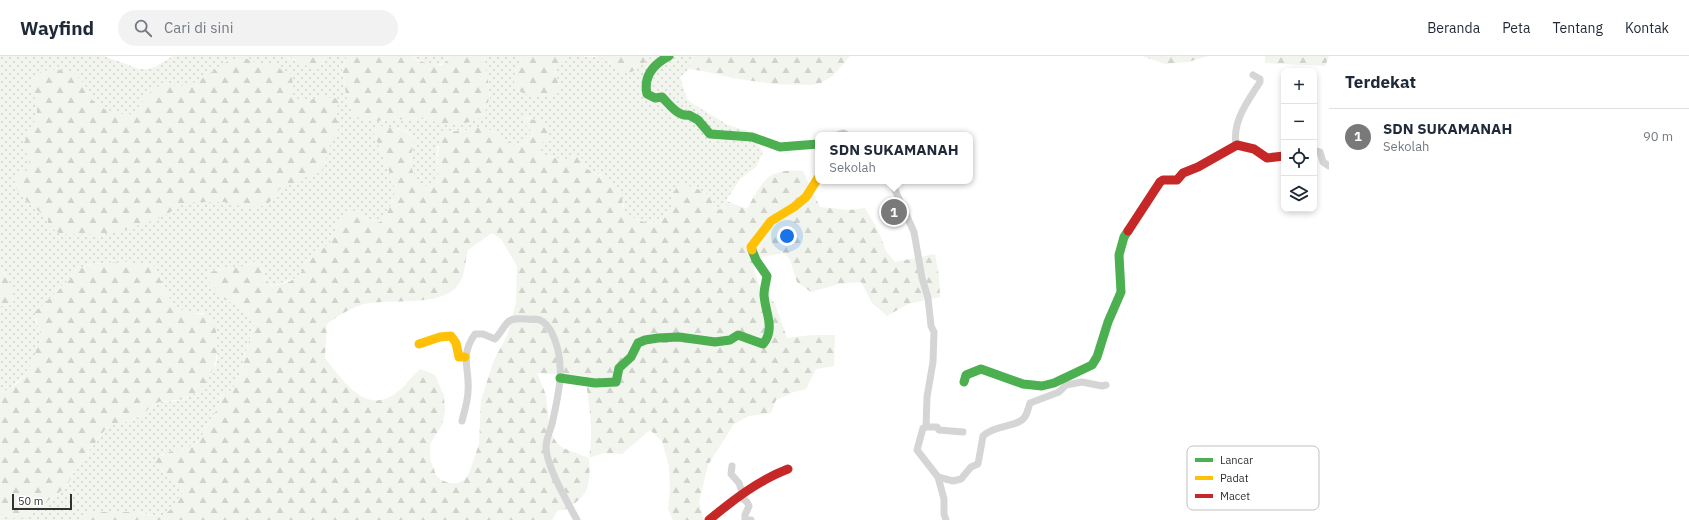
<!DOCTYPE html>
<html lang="id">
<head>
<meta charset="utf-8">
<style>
	:root { --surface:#fff; --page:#f2f2f3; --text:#1f2937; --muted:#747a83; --line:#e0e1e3; --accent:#797979 }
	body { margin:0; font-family:"IBM Plex Sans",sans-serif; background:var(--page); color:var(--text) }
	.controls { position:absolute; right:12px; top:12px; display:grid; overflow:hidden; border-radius:8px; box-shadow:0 2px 6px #0003 }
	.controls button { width:36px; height:36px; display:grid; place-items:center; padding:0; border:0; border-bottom:1px solid var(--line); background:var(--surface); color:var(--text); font:20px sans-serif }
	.scale { position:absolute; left:12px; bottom:10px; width:60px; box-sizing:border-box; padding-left:4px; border:2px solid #313131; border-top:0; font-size:11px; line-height:14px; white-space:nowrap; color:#313131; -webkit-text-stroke:3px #fff; paint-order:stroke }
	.you { position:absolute; left:787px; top:180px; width:14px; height:14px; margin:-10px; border:3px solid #fff; border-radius:50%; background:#1a73e8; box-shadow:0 0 0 6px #1a73e833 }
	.badge { display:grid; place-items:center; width:26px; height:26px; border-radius:50%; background:var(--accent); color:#fff; font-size:13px; font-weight:700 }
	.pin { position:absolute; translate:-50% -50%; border:2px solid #fff; box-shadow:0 1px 4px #0006 }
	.popup { position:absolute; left:815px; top:76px; width:158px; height:52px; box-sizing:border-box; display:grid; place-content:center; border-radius:8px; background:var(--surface); filter:drop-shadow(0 1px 3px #0005); font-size:13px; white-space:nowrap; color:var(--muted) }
	.popup b { font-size:15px; color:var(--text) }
	.popup::after { content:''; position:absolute; left:50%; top:100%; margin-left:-8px; border:8px solid transparent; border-top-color:var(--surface) }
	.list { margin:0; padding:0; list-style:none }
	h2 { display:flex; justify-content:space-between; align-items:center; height:52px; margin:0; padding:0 16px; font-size:17px }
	h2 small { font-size:13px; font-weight:400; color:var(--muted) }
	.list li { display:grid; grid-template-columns:26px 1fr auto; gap:12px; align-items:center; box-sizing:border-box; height:56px; padding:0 16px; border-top:1px solid var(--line) }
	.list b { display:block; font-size:15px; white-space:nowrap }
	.list p { margin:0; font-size:13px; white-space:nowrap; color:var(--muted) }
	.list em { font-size:13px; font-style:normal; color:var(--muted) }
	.icon { flex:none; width:22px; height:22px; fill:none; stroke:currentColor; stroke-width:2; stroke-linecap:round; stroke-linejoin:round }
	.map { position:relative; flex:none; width:1329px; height:464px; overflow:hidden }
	header { display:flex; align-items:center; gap:24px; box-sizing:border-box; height:56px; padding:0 20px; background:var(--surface); border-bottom:1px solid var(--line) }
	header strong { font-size:19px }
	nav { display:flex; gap:22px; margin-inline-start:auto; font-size:14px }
	.search { width:280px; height:36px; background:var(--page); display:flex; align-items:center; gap:10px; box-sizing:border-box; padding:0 14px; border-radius:22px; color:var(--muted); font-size:15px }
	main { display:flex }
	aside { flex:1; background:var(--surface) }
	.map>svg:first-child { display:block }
	.grass { fill:url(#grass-dots) }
	.forest { fill:url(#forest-firs); fill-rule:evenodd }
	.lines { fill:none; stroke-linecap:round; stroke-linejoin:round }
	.street { stroke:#d5d5d5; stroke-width:7 }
	.fast { stroke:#4caf50; stroke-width:9 }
	.slow { stroke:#ffc107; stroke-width:9 }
	.jam { stroke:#c62828; stroke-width:9 }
	.key { fill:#fff; stroke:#c1c1c1; stroke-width:1 }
	.key-label { font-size:11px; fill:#313131 }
</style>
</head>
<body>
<header>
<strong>Wayfind</strong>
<div class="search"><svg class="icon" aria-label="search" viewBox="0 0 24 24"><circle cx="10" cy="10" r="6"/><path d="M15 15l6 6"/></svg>Cari di sini</div>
<nav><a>Beranda</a><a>Peta</a><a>Tentang</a><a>Kontak</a></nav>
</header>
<main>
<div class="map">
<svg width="1329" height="464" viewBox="0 0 1329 464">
	<defs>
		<pattern id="grass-dots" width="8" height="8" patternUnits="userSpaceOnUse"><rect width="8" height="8" fill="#f2f5ed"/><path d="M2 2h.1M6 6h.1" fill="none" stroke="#d0d2cc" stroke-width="1.8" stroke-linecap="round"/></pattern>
		<pattern id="forest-firs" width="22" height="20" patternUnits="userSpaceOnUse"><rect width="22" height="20" fill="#f2f5ed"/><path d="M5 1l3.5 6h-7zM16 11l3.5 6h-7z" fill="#d0d2cc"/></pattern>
	</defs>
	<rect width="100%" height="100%" fill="#fff"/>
	<g class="grass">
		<path d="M0 0H104L139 13H148L155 11 173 0H286L290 3 320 11 326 0H347L342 14 346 38 353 60 376 65 422 62 429 63 436 66 490 43 484 0H521L520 9 513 22 559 30 555 16 556 8C560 5 564 1 569 0 579 0 596 0 605 3 610 6 613 10 617 13 629 23 643 8 651 0H693L689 13 680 21 687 43 693 48 728 69 750 76 763 96 756 111 740 123 720 154C714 148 710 139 702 135 698 133 692 131 687 130L672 138 674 152C653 172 647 169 622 156L624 149 601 119 587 113 584 104H568L540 99 543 71C537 64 532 62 524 61L533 79 522 88 514 90 502 82 496 77 483 71 467 74 450 75 437 91 438 120 436 128 430 132C416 126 409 114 411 99 412 93 414 89 415 83 404 69 388 70 373 75L394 128V142L384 164 378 167 357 157H349L333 184 306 210 302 217 296 222 273 230 267 225 262 210 255 206 239 212 214 214 222 243 237 248 248 256 254 269 239 319 233 333 221 341 216 355 200 383 194 389 161 399C161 403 161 408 161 412 163 420 179 425 184 435L170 454 164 459 157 460 142 457 86 456 78 464H0V457L4 460 32 457 66 431 77 411 107 371C116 366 127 367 136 363 144 359 151 348 158 346 168 345 177 347 186 342 200 334 220 313 217 296 215 283 208 270 204 257 199 257 194 258 189 257 170 253 161 226 155 210L122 206 105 207 90 208 76 214 68 225 57 234 35 264 42 279 36 300 25 319 7 335 0 336V250L13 249 7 221 0 210Z"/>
		<path d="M412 0H449L447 5C434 14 423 6 412 0Z"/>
	</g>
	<g class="forest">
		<polygon points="286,0 326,0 320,11 313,13"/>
		<path d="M347 0H412L419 5 434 9H441L447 5 449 0H484C488 27 501 68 458 67 451 67 443 68 436 66 431 65 427 62 422 62L376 65 353 60 346 38 342 14Z"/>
		<path d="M521 0H569L556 8 555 16 559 30C558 32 557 34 556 36 548 45 519 41 514 29 510 21 521 10 521 0Z"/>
		<path d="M594 0H651C643 8 631 22 618 15 615 13 613 9 611 7 606 3 600 2 594 0Z"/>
		<polygon points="693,0 850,0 834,19 821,27 812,29 773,28 733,22 703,15 689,13"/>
		<polygon points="1142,0 1209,0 1188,6 1165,8"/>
		<polygon points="1265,0 1329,0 1325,10 1265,7"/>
		<path d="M242 1 258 7 273 8 285 16 292 18 293 40C305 49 309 43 321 41 327 41 334 42 340 43L341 44C332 58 338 60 338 74 337 80 333 83 331 87 327 96 326 106 323 114L285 130 278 134 269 147 262 150 247 152 225 146H187L160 162 131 172 98 179 60 178 48 169V162C35 152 20 142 14 127L19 117 26 116C32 105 28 100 23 89L37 60V53L31 23C43 11 56 13 72 15 77 21 83 26 87 32 90 37 90 42 94 46 102 55 124 60 136 58L142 44 156 31 164 29 186 30 200 24 228 5Z"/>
		<path d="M524 61 538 65 549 75 548 82 542 86 540 99 568 104 571 98 578 99 584 104 587 113C606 122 627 132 622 156 647 169 653 172 674 152L672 138 681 126C688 131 695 131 702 135 710 139 714 148 720 154L726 145 747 153C763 125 767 112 803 115L820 151 849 154 865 152 878 174 886 195 895 206 935 198 939 220 940 241 908 248 887 260 872 247 861 226 839 228 811 236 797 226 790 204 784 197 762 201 754 212 759 229 775 248 787 282 812 279H835L834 310 816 313 806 333 794 336 776 344 771 357 749 360 734 368 708 409 699 446 704 464H673L668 453 670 432 669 410 662 385 650 374 622 398 604 397 589 402C590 420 591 436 575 447 569 452 565 455 558 454L552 464H78L86 456H134L156 460 164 459 170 454 184 435C179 425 166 423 161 412L155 410V403L169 396 194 389 200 383 216 355 221 341 233 333 239 319 254 269 248 256 237 248 223 243 208 224 207 217C223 211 240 214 255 206L262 210 267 225 272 230C289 227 304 222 306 203 320 194 336 188 336 170L349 157H357L377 167 384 164 394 142V128L373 75 379 70C392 71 406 72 415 83 414 89 412 93 411 99 409 114 416 126 430 132L436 128C441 111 434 93 443 78 451 75 457 75 465 74 471 74 476 71 481 71 490 71 506 85 515 90L522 88 533 79 530 72 524 69ZM492 177 501 183 517 210 516 246 507 280 494 304 481 344 479 388 469 417 464 424 457 427H449L441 424 436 419 430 403V388L442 369 445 355 444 340 435 319 421 313C412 319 409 325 402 332 368 364 345 327 325 302L327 268C338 260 350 252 364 248 391 242 441 252 458 229 465 221 465 205 468 194ZM537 317 585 320C589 350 594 371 589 402L563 392 557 387 550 376 546 339Z"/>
		<path d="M122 206 139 207 155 210C162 227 168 250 187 256 195 259 204 257 212 260 214 267 217 276 217 284 219 307 209 333 186 342 175 346 168 344 159 346 152 348 145 357 139 361 129 368 117 366 107 371L77 411 66 431 32 457 19 463 4 460 0 457V336C19 333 32 311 36 294 38 289 42 285 41 280 41 273 35 266 35 256L68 225 76 214 91 208Z"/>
		<polygon points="0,210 10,227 13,249 0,250"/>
	</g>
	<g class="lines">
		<g class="street">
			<polyline points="837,79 843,77 847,79"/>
			<path d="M1236 89C1232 65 1248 45 1260 26V23L1253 19"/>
			<polyline points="1314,94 1320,96 1323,106 1329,110"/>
			<polyline points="891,125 914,176 922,222 928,242 931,270 934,276 933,306 927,341 926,371 923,372 917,394 938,421 944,443 944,458 946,464"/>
			<path d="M462 365C464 356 468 345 468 335 470 312 459 301 475 278H483L495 283C500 278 503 271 508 266 514 260 527 264 535 263 542 263 548 270 551 275 567 306 559 336 552 368 550 376 546 383 546 391 546 410 568 447 577 464"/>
			<polyline points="926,371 937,371 939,374 963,376"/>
			<polyline points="732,410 731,418 739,427 743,439 742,442 747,446 749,450 745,459 745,464 751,464"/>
			<path d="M938 421 953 425 961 423 971 411 978 408 983 380C994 369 1017 371 1024 362 1028 357 1028 352 1030 347L1059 336 1066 329 1082 326 1102 330 1106 329"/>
		</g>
		<g class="fast">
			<path d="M669 0C654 8 643 20 647 38L655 42 662 41C669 48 678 61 689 59L698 64 710 78 752 81 780 91 818 88"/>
			<path d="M560 322 595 327 616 326 619 312 631 301 638 287 645 284 658 282 679 281 715 286 730 284 738 279 763 288C776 273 765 256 764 239 764 233 766 226 767 220L756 204 752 194"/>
			<polyline points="964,326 966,319 981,313 1023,328 1042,330 1054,327 1092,309 1097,301 1108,266 1121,236 1119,199 1124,181 1128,175"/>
		</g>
		<g class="slow">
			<polyline points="752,194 751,191 771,165 794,151 806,141 818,122"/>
			<polyline points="419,288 440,281 451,280 456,287 459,301 465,301"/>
		</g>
		<g class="jam">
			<polyline points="1128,175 1160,126 1163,124 1177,124 1183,117 1198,111 1237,89 1254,93 1267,102 1284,100"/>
			<path d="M709 464C733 444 759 424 788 413"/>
		</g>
	</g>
	<rect x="1187" y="390" width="132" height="64" rx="6" class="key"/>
	<rect x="1195" y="402" width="18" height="4" fill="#4caf50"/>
	<rect x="1195" y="420" width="18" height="4" fill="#ffc107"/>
	<rect x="1195" y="438" width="18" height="4" fill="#c62828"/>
	<g class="key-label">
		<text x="1220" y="408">Lancar</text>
		<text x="1220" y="426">Padat</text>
		<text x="1220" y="444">Macet</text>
	</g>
</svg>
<div class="controls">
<button>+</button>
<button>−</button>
<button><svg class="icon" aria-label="locate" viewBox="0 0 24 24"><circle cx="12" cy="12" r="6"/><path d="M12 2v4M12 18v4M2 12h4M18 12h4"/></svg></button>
<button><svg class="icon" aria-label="layers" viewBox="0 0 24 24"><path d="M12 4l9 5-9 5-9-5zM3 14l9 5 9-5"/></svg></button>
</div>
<div class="scale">50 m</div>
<div class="you"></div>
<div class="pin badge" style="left:894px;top:156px">1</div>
<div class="popup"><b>SDN SUKAMANAH</b>Sekolah</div>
</div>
<aside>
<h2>Terdekat<small></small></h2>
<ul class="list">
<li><span class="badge">1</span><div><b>SDN SUKAMANAH</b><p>Sekolah</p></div><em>90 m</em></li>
</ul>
</aside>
</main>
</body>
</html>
